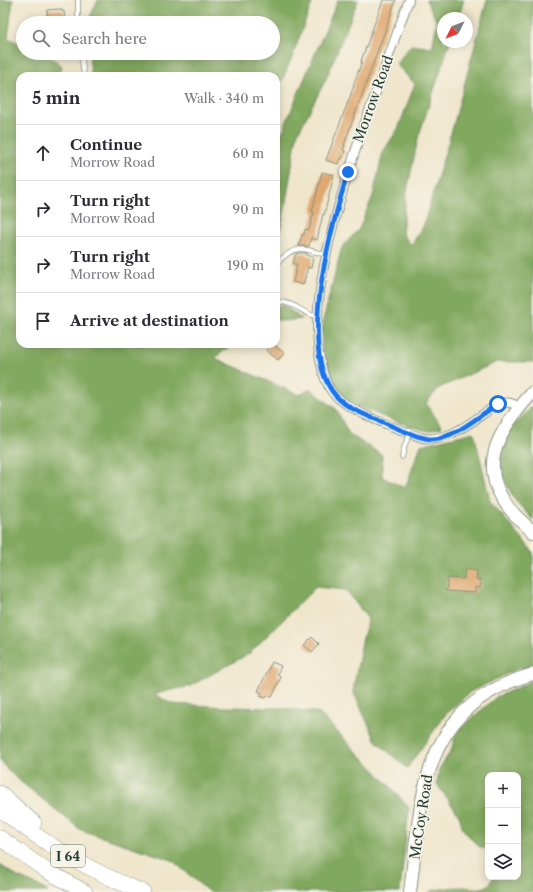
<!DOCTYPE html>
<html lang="en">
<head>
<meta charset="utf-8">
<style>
	:root { --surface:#fff; --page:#f7f7f7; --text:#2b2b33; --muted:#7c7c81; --line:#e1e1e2 }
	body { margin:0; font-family:"Libre Caslon Text",serif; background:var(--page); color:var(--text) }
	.controls { position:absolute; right:12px; bottom:12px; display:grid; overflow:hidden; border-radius:8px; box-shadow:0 2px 10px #0003 }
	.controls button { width:36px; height:36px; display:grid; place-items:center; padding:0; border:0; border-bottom:1px solid var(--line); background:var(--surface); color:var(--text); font:20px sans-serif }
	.compass { position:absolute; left:437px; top:12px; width:36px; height:36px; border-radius:50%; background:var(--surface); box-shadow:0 2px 10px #0003; rotate:228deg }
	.stop { position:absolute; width:12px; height:12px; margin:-9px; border:3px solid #1a73e8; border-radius:50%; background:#fff }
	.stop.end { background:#1a73e8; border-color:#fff; box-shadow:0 1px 4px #0008 }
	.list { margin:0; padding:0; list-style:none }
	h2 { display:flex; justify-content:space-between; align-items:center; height:52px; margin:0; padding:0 16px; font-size:17px }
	h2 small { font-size:13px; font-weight:400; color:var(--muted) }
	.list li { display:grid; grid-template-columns:26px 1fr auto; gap:12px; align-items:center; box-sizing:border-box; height:56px; padding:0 16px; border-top:1px solid var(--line) }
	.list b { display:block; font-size:15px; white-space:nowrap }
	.list p { margin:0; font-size:13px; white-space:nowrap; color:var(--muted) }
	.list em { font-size:13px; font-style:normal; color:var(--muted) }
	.icon { flex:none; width:22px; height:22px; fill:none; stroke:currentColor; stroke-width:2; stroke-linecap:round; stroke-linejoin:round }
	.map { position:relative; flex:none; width:533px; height:892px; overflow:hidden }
	.search { position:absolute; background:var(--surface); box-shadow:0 2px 10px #0003; left:16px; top:16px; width:264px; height:44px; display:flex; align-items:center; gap:10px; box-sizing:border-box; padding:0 14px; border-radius:22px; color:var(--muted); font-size:15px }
	.panel { position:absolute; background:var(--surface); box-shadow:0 2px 10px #0003; left:16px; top:72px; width:264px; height:276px; border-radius:12px }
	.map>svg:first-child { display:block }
	.forest { fill:#81a85f; stroke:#50724a }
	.building { fill:#dfa870 }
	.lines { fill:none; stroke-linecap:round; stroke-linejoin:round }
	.lane-casing { stroke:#879280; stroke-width:5.5 }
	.street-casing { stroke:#879280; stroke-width:10 }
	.secondary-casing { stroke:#879280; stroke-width:14 }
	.highway-casing { stroke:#879280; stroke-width:16 }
	.lane { stroke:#fff; stroke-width:4 }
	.street { stroke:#fff; stroke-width:8 }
	.secondary { stroke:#fff; stroke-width:12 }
	.highway { stroke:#fff; stroke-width:15 }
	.route { stroke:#1a73e8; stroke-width:5 }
	.labels { text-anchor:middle; stroke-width:3.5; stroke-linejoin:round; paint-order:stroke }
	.shield { fill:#f7f3e8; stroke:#60746a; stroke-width:1 }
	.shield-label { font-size:13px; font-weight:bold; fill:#1f3d34 }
	.street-label { font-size:14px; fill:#1f3d34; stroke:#f7f3e8 }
</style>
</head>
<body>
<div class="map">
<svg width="533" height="892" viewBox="0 0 533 892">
	<rect width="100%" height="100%" fill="#f7f3e8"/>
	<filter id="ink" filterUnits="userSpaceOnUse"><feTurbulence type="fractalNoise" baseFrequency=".025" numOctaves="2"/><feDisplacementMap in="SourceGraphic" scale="8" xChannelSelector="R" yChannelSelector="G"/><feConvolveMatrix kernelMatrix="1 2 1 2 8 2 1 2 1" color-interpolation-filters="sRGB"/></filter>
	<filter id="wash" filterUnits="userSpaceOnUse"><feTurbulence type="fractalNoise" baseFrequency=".012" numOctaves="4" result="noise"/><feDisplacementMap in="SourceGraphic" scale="16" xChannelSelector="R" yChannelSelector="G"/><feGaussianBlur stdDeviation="0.9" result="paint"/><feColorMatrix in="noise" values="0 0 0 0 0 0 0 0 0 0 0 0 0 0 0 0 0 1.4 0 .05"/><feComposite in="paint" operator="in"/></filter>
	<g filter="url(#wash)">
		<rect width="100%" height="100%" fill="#efe6cc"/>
		<g class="forest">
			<path d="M0 0H13L8 38 23 45V53C44 53 46 53 62 66L59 76H20V344H232L215 358 299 395 310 389 336 409 349 434 382 455V477L405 488 421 445 474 432 490 501 533 552V666L517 669 470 692 446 714 407 768 376 741 353 691 362 642 368 619 346 590 316 587 250 653 190 686 154 694 172 704 226 707 282 708 319 713 388 784 409 808 400 892H209L172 860 81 830 15 777 0 761Z"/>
			<polygon points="98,0 313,0 291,60 276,94 276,76 91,76 89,53 273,53 273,23 87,23"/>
			<polygon points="338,0 358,0 325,81 297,135 284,214 276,248 276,148 297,96"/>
			<polygon points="426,0 464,0 458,18 443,18 443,42 450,42 418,138 406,196 402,233 411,245 423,227 454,123 487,0 533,0 533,362 497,362 439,388 426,403 442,427 427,431 397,422 357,406 340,394 329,377 322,347 323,320 342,247 359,229 373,196 383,152 398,129 415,84 396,64 411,45 432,48 437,22"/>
			<polygon points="284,305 301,319 285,321 276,320 276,307"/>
			<polygon points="533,406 533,520 514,499 501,472 500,459 507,431"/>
			<path d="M533 680V892H429C439 888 453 887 464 887 476 888 488 892 493 877H518V775H488V850L478 846 468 835 463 829 459 815 437 784 439 769 451 751 455 736 460 729 496 697 517 688Z"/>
			<polygon points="0,865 18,877 37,885 48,892 0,892"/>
		</g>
		<g id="blocks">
			<g class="building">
				<polygon points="383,0 396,0 344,145 345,145 343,150 345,151 341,160 340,159 338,164 326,160 354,86 353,86 362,61 361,61"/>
				<polygon points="61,9 61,11 64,11 65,23 48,23 47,10"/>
				<polygon points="322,172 334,175 324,215 323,214 317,240 311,238 309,246 299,246 302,235 304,235 305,229 309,230 314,212 312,212"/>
				<polygon points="299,253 307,253 306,255 313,257 311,268 308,267 303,285 293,282 297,264 293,264 296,254"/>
				<polygon points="270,344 273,344 284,353 278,360 266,350"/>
				<polygon points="465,569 477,571 476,580 481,580 480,588 475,587 475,593 446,591 448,578 464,579"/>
				<polygon points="312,637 319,644 312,652 304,645"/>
				<polygon points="272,662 281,666 277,675 281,677 272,697 267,695 266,698 260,696 262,693 258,691"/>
			</g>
		</g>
	</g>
	<g filter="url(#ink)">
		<use href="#blocks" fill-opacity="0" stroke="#879280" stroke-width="1"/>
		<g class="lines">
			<defs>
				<g id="lane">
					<polyline points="78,0 78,23"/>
					<polyline points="81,53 84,76"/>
					<path d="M276 264C294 245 302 247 326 255"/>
					<path d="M276 301C297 303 300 312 317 317"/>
					<polyline points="402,457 405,445 410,433"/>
				</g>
				<path id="street" d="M409 0C396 34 385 68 372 103 352 158 334 213 323 271 318 302 314 333 321 364 323 374 326 384 332 392 348 412 398 429 423 438 452 442 475 418 498 404 506 401 512 402 519 407"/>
				<g id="secondary">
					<path d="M533 392C502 426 474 464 509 508 516 517 525 524 533 532"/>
					<path d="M410 892C422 795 420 706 533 674"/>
				</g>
				<g id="highway">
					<polyline points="0,793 34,823"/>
					<path d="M0 809C43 843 92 872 143 892"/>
					<polyline points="0,838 47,871 85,892"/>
				</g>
			</defs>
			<use href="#lane" class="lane-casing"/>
			<use href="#street" class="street-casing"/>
			<use href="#secondary" class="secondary-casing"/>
			<use href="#highway" class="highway-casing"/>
			<use href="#lane" class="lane"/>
			<use href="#street" class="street"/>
			<use href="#secondary" class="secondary"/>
			<use href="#highway" class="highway"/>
		</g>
	</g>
	<g class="lines" filter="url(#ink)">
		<path class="route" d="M348 172C332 225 298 342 332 391 343 407 363 414 380 421 393 426 418 439 432 439 456 438 478 416 498 404"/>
	</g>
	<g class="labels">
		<rect class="shield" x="51" y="845" width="34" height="22" rx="3"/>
		<g class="shield-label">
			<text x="68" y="861">I 64</text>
		</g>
		<g class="street-label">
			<text transform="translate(373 99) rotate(-70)" y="5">Morrow Road</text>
			<text transform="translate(421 817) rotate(-81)" y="5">McCoy Road</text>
		</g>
	</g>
</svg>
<div class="controls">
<button>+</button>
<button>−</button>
<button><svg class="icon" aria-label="layers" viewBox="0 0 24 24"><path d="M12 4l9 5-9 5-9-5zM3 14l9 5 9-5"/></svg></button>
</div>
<svg class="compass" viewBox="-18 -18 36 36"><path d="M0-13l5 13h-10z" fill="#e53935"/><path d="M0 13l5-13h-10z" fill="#7c7c81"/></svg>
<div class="stop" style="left:498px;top:404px"></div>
<div class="stop end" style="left:348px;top:172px"></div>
<div class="search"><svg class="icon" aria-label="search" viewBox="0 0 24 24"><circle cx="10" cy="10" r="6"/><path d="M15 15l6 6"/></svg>Search here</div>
<section class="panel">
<h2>5 min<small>Walk · 340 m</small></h2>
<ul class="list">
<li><svg class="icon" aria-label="ahead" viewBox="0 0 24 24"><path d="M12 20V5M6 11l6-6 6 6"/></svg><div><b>Continue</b><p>Morrow Road</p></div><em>60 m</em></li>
<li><svg class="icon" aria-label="right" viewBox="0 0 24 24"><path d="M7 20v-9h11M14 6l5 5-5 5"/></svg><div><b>Turn right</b><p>Morrow Road</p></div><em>90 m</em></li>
<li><svg class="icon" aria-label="right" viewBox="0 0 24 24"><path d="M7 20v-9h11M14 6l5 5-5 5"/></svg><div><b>Turn right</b><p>Morrow Road</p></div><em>190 m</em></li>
<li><svg class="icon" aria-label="arrive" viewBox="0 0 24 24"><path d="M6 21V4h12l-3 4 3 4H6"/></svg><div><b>Arrive at destination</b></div></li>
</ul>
</section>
</div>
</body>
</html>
